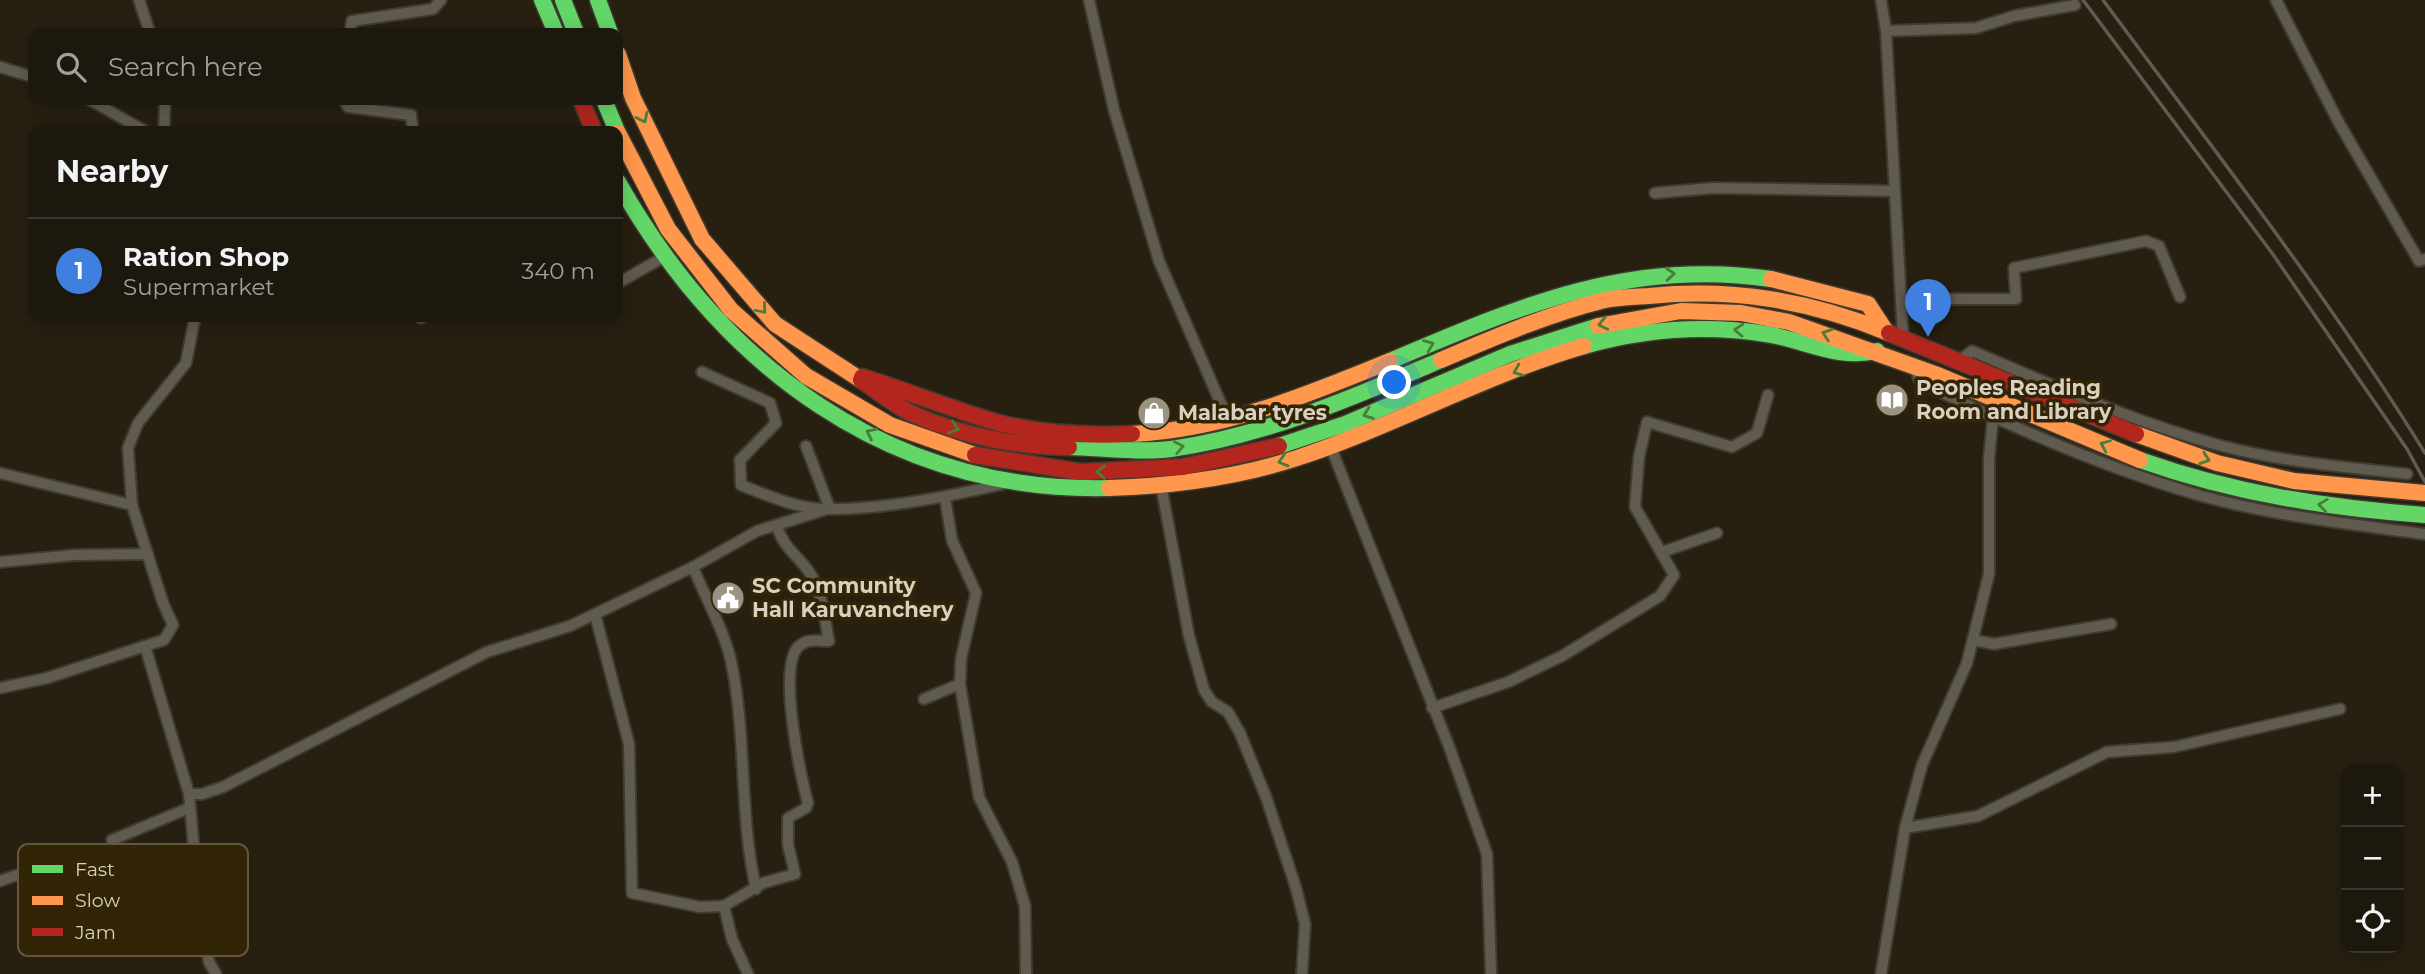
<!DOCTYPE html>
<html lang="en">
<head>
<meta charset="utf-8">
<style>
	:root { --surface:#1d180d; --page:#252116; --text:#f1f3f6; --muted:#a0a09d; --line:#3b372e; --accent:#7c3aed }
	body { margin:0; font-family:Montserrat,sans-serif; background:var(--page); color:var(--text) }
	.controls { position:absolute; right:21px; bottom:21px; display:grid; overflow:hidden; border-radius:14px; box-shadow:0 4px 18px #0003 }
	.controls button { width:63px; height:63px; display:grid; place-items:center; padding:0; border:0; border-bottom:2px solid var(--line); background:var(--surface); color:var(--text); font:35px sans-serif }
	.you { position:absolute; left:1395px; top:383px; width:24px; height:24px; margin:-18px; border:5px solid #fff; border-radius:50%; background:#1a73e8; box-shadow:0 0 0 10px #1a73e833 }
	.badge { display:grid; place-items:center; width:46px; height:46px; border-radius:50%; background:var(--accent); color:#fff; font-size:23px; font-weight:700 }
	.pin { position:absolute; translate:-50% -58px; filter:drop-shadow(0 2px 4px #0008) }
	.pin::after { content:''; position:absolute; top:37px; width:24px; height:21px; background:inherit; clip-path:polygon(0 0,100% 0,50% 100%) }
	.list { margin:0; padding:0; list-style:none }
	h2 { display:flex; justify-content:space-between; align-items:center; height:91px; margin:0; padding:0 28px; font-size:30px }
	h2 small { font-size:23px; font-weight:400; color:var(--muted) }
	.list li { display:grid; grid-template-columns:46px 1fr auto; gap:21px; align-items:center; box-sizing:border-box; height:105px; padding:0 28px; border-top:2px solid var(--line) }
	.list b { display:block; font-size:26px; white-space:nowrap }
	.list p { margin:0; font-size:23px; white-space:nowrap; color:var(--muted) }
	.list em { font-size:23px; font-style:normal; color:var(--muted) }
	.icon { flex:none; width:38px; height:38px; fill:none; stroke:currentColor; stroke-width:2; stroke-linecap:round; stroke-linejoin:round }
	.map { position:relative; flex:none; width:2425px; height:974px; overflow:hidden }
	.search { position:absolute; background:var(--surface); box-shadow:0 4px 18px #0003; left:28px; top:28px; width:595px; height:77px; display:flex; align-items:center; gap:18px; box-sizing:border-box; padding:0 24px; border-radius:14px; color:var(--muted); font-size:26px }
	.panel { position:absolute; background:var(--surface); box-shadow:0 4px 18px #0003; left:28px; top:126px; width:595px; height:196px; border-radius:14px }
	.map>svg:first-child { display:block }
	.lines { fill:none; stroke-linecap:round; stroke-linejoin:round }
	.street-casing { stroke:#403a30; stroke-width:14 }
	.fast-casing { stroke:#403a30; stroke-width:19 }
	.slow-casing { stroke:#403a30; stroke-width:19 }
	.jam-casing { stroke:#403a30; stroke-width:19 }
	.street { stroke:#605b4f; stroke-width:10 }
	.fast { stroke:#63d668; stroke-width:16 }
	.slow { stroke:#ff974d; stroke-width:16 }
	.jam { stroke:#b3261e; stroke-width:16 }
	.rail { stroke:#5f5b50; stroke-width:3.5 }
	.oneway { stroke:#4a7d38 }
	.labels { text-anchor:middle; stroke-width:7; stroke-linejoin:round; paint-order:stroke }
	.poi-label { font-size:21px; font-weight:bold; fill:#d8d0c0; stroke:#312407; text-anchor:start }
	.key { fill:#312407; stroke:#63583e; stroke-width:2 }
	.key-label { font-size:19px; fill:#d8d0c0 }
</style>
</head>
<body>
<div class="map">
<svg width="2425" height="974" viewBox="0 0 2425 974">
	<rect width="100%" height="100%" fill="#272011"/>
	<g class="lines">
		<defs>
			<g id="street">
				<polyline points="139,0 150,33"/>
				<polyline points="1089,0 1114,110 1159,261 1228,420"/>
				<polyline points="1881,0 1886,31 1903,337"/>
				<polyline points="2276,0 2339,123 2419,261 2425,259"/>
				<polyline points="1886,31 1976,28 2014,16 2075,5"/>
				<polyline points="350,33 352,21 433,9 441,0"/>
				<polyline points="0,67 33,77"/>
				<polyline points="90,100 145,131"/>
				<polyline points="344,100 348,107 411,115 413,131"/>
				<polyline points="164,131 165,100"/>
				<polyline points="1655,193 1713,188 1894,191"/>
				<polyline points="618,283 664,257"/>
				<polyline points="1901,299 2016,299 2014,268 2146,241 2159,246 2180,297"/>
				<polyline points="195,317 186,363 138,423 128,448 132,505 163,603 173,625 164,640 145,646 189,794 199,905 209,962 216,974"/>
				<polyline points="421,317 421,318"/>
				<path d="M1960 360 1972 351C2054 386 2136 423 2222 446 2283 462 2345 467 2407 474"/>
				<path d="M1914 365 1920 382C2009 426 2107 469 2202 496 2274 516 2350 524 2424 534"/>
				<path d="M702 372 770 403 776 423 740 460 741 485C766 495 798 509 825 509 882 510 952 496 1007 483"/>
				<polyline points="1330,445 1450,749 1487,854 1491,974"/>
				<polyline points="806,446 830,509"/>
				<polyline points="0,473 132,505"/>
				<polyline points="1161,485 1189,636 1204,690 1212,702 1228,712 1240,733 1266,797 1296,888 1305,924 1302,974"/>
				<polyline points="945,498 952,540 976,593 961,659 960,684 979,797 1012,862 1025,906 1026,974"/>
				<polyline points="1662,552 1717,533"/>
				<polyline points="0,562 75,555 148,554"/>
				<path d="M693 567C705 597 724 630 731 661 747 736 739 814 756 889"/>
				<polyline points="595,614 629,744 632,893 700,907 724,906"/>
				<polyline points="1973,640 1994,644 2111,624"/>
				<polyline points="0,688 47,678 145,646"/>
				<polyline points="924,699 960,684"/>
				<polyline points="1432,708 1508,682 1562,656 1660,596 1674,575 1635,507 1639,457 1647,422 1732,447 1757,433 1768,395"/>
				<polyline points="189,794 202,794 223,787 487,652 570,626 693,567 757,531 824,510"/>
				<polyline points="1905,828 1978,816 2107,752 2174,747 2340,709"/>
				<polyline points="112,840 189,808"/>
				<polyline points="0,881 38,868 47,886 118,871 125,881 194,859"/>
				<path d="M748 974 732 939 724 906 763 883 795 874 788 845V818L806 808 808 803C800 775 778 668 798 647 807 638 817 641 829 641 825 622 823 598 814 580 803 558 784 551 777 526"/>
				<polyline points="1881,974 1905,828 1922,765 1967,663 1989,574 1989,458 1993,418"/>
			</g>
			<g id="fast">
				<polyline points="542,0 556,33"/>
				<polyline points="563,0 576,33"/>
				<polyline points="598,0 610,33"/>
				<polyline points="604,100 617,131"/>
				<path d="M618 182C722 366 889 493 1109 488"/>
				<path d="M1584 346C1644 329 1703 324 1766 334 1805 340 1837 360 1877 351"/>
				<path d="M1390 361C1518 307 1628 258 1771 279"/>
				<polyline points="1279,446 1345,424 1510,354 1598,326"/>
				<path d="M1069 447C1102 448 1138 453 1171 449 1265 436 1354 397 1441 360"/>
				<path d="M2140 460C2233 493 2327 508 2425 515"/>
			</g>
			<g id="slow">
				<polyline points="618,54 633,98 702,239 775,324 861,380"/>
				<polyline points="618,133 668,229 731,310 806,376 890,425 975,455"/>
				<polyline points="1771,279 1868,304 1885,330"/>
				<polyline points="1598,326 1681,311 1741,313 1789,322 1935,374 2140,460"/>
				<path d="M1441 360C1493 338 1546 315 1601 301 1616 297 1633 297 1649 296 1733 288 1810 300 1889 333"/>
				<path d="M1132 434C1223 430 1307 395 1390 361"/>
				<polyline points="2136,434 2217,463 2294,481 2425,493"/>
				<path d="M1109 488C1172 486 1236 478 1297 458 1394 426 1485 375 1584 346"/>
			</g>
			<g id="jam">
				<polyline points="581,100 594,131"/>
				<polyline points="1889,333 2136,434"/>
				<path d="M862 377C908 391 953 410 999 423 1043 434 1088 436 1132 434"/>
				<path d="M861 380C878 391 896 407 915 415 963 436 1018 447 1069 447"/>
				<polyline points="975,455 1081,472 1183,467 1279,446"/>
			</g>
		</defs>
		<use href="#street" class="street-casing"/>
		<use href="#fast" class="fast-casing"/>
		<use href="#slow" class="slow-casing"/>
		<use href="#jam" class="jam-casing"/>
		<use href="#street" class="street"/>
		<use href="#fast" class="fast"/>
		<use href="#slow" class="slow"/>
		<use href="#jam" class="jam"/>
		<g class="rail">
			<polyline points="2083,0 2272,253 2407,449 2425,482"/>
			<path d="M2103 0C2213 149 2328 296 2425 453"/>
		</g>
	</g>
	<defs><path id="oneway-chevron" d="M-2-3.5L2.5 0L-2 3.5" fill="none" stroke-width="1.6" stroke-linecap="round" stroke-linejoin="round" transform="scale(1.75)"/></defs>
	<g class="oneway">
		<use href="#oneway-chevron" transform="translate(643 118) rotate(64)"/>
		<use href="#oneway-chevron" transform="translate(1670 274) rotate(-4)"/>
		<use href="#oneway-chevron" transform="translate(762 309) rotate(50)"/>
		<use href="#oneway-chevron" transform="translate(1603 324) rotate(167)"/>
		<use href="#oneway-chevron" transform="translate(1739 330) rotate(-176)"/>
		<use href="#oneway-chevron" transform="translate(1827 334) rotate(-161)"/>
		<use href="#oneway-chevron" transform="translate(1429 345) rotate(-22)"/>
		<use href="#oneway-chevron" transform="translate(1518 371) rotate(158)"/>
		<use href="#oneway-chevron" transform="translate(1368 414) rotate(159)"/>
		<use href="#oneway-chevron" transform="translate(954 428) rotate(18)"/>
		<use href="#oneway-chevron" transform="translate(871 433) rotate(-154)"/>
		<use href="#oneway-chevron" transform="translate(2105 445) rotate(-157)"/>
		<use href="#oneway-chevron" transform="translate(1179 447) rotate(-11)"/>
		<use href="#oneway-chevron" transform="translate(2205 459) rotate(19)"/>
		<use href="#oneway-chevron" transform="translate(1283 461) rotate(164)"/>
		<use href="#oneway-chevron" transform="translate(1101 472) rotate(-178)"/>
		<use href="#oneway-chevron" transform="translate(2323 505) rotate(-173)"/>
	</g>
	<defs>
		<symbol id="library-disc" viewBox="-11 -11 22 22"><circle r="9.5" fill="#9a9283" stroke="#312407"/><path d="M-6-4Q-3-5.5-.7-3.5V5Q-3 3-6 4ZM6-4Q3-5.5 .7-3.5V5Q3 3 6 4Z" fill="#fff"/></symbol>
		<symbol id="shop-disc" viewBox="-11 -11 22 22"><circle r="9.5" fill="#9a9283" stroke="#312407"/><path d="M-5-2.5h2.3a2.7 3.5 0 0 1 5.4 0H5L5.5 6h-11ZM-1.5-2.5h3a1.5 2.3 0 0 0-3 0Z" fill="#fff"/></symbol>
		<symbol id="civic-disc" viewBox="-11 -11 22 22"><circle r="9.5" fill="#9a9283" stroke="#312407"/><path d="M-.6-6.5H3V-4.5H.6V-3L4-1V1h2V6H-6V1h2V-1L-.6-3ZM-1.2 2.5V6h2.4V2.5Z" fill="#fff"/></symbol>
	</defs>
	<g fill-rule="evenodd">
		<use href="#library-disc" x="1873" y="381" width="38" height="38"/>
		<use href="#shop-disc" x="1135" y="394" width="38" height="38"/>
		<use href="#civic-disc" x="709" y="579" width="38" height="38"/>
	</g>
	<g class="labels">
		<g class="poi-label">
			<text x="1916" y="395">Peoples Reading<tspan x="1916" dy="24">Room and Library</tspan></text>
			<text x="1178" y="420">Malabar tyres</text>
			<text x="752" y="593">SC Community<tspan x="752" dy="24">Hall Karuvanchery</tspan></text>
		</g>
	</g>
	<rect x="18" y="844" width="230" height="112" rx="10" class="key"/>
	<rect x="32" y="865" width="31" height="8" fill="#63d668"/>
	<rect x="32" y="896" width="31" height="9" fill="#ff974d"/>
	<rect x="32" y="928" width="31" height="8" fill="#b3261e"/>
	<g class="key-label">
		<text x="75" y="876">Fast</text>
		<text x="75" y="907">Slow</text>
		<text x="75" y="939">Jam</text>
	</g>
</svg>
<div class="controls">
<button>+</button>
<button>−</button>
<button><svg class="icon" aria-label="locate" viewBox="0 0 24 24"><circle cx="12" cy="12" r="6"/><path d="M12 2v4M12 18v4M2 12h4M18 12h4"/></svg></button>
</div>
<div class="you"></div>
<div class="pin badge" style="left:1928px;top:337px;background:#3f7fe0">1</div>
<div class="search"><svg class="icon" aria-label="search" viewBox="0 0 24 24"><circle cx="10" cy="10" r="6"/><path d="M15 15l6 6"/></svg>Search here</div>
<section class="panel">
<h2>Nearby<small></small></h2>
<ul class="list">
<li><span class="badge" style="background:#3f7fe0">1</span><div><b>Ration Shop</b><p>Supermarket</p></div><em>340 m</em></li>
</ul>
</section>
</div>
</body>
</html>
